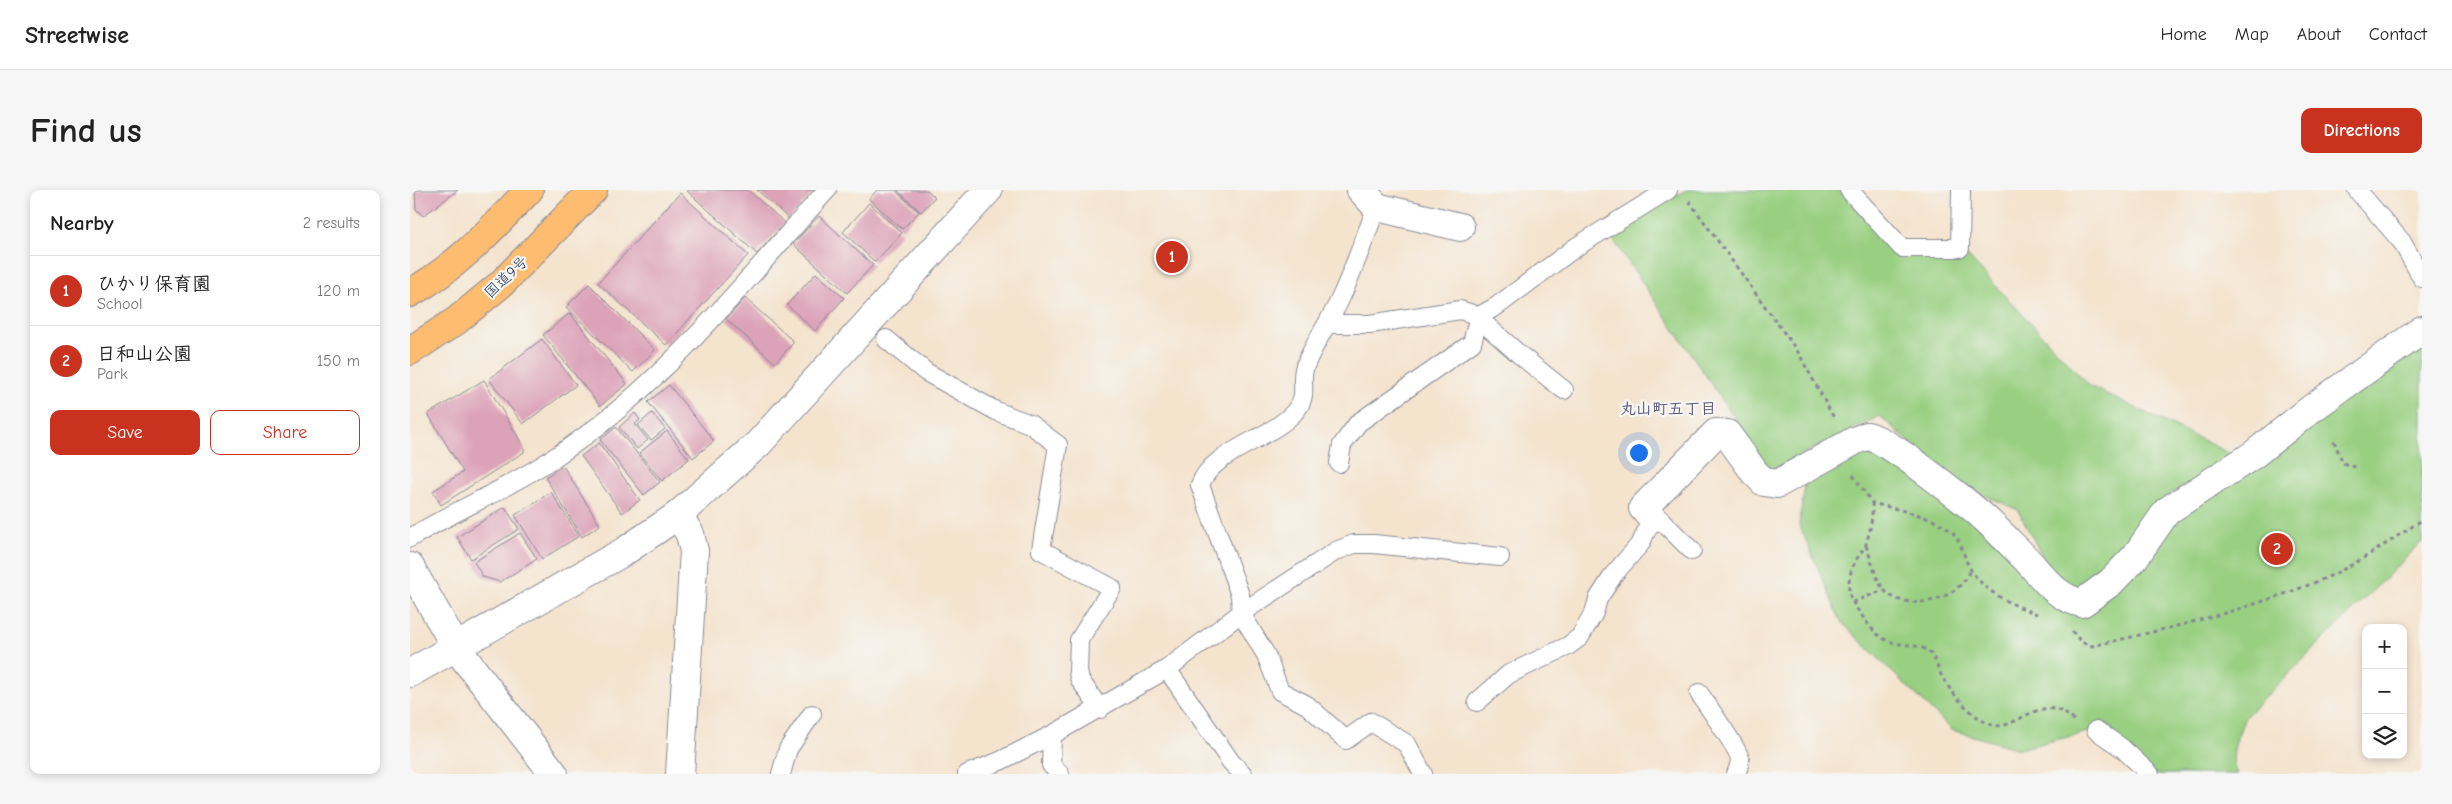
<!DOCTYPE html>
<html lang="en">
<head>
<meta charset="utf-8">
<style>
	:root { --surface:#fff; --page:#f6f6f6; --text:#222; --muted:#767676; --line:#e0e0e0; --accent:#c8321e }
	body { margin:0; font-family:"Comic Neue","Klee One",sans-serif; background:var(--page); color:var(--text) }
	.controls { position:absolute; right:15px; bottom:15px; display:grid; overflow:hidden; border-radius:10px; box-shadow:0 2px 8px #0003 }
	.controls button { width:45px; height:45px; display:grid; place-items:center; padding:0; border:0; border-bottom:1px solid var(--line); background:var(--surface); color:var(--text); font:25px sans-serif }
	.you { position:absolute; left:1228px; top:262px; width:18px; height:18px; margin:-12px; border:4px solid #fff; border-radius:50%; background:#1a73e8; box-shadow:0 0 0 8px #1a73e833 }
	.badge { display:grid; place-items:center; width:32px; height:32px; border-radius:50%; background:var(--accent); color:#fff; font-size:16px; font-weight:700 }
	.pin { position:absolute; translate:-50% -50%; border:2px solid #fff; box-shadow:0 1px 5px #0006 }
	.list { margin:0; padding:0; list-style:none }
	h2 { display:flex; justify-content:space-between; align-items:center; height:65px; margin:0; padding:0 20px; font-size:21px }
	h2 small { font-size:16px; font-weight:400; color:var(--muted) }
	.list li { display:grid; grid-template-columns:32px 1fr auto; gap:15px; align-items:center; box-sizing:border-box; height:70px; padding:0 20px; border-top:1px solid var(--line) }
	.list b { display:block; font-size:19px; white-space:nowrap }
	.list p { margin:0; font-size:16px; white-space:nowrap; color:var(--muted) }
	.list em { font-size:16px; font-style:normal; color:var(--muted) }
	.actions { display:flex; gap:10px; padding:15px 20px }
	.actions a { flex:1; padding:11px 0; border:1px solid var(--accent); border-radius:10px; text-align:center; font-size:18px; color:var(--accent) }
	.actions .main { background:var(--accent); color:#fff }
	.icon { flex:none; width:28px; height:28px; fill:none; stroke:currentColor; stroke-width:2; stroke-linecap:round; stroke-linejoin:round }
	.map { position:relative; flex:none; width:2012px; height:584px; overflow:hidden; border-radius:10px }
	header { display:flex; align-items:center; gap:30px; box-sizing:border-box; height:70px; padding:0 25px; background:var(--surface); border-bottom:1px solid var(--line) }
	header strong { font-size:24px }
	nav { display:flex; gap:28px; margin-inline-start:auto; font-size:18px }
	.intro { display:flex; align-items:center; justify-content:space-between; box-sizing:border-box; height:120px; padding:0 30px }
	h1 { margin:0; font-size:35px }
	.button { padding:12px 22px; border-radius:10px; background:var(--accent); color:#fff; font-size:18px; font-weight:700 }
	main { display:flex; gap:30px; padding:0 30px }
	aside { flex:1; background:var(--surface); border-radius:10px; box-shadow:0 2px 8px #0003 }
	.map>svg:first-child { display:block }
	.green { fill:#98cf80; stroke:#5a7f6f }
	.building { fill:#dca2b7 }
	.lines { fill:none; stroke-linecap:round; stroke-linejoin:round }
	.service-casing { stroke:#888996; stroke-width:20 }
	.minor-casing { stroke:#888996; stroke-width:30 }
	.tertiary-casing { stroke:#888996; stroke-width:30 }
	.trunk-casing { stroke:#888996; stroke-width:30 }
	.path { stroke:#888996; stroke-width:3; stroke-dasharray:4 4; stroke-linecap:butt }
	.service { stroke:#fff; stroke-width:18 }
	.minor { stroke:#fff; stroke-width:28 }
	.tertiary { stroke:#fff; stroke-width:28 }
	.trunk { stroke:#fdbc6f; stroke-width:28 }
	.labels { text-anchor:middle; stroke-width:4.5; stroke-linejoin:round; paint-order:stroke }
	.street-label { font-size:15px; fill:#1b2f5e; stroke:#f6f6f2 }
	.neighbourhood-label { font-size:16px; font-weight:bold; fill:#5f577d; stroke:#f6f6f2 }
</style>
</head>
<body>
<header>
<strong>Streetwise</strong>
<nav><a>Home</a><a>Map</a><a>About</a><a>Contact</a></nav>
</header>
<div class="intro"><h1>Find us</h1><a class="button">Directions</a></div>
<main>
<aside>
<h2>Nearby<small>2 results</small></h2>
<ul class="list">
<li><span class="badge">1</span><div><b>ひかり保育園</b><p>School</p></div><em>120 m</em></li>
<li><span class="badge">2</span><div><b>日和山公園</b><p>Park</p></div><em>150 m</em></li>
</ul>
<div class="actions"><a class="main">Save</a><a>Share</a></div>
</aside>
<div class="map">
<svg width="2012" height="584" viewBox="0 0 2012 584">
	<rect width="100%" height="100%" fill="#f6f6f2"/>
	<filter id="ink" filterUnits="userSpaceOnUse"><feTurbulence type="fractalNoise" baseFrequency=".02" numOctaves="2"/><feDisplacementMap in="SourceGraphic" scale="10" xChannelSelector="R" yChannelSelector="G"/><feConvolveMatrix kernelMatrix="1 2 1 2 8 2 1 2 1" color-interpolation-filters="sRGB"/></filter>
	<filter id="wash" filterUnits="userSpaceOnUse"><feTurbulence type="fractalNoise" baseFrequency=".0096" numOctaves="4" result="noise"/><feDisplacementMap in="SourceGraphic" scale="20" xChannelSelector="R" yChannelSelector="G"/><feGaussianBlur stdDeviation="1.12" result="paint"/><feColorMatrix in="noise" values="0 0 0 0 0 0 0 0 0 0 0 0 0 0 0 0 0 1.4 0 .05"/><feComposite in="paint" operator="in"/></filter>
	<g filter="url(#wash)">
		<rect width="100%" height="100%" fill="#f4e3cd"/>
		<g class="green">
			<polygon points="1276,0 1429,0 1488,63 1550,58 1680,196 1827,267 1754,308 1675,405 1648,396 1608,320 1543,291 1470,226 1360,280 1198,42"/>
			<path d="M2012 140V352L1835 527C1828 546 1818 565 1827 584H1740L1686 540 1609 559 1542 540 1431 432 1389 334 1398 277 1458 246 1672 413 1757 321Z"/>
		</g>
		<g id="blocks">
			<g class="building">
				<polygon points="5,0 48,0 13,26 6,19"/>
				<polygon points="276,0 338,0 375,33 347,64"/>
				<polygon points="347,0 406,0 379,29"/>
				<polygon points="467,0 485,0 509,22 492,39 459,9"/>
				<polygon points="487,0 517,0 525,7 511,22"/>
				<polygon points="270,3 338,65 256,155 188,93"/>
				<polygon points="459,13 492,43 465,72 433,42"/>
				<polygon points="409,26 463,75 437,103 383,54"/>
				<polygon points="406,83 434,108 405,141 377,115"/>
				<polygon points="179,94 245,160 223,182 156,117"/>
				<polygon points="335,108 384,152 365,173 316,129"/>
				<polygon points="160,123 217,194 190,216 133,145"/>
				<polygon points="132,149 166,195 113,234 79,189"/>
				<polygon points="74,190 114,257 114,262 31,315 23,301 53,282 18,224"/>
				<polygon points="259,195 304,251 283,268 238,212"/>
				<polygon points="225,223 230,230 225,234 238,250 227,259 209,237"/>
				<polygon points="242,223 255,239 241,250 228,235"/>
				<polygon points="206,237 250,292 234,305 190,250"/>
				<polygon points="257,241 279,269 252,291 229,263"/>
				<polygon points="189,253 230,310 212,323 171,266"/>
				<polygon points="153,276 190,335 172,347 135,287"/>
				<polygon points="141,302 169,346 132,369 105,325"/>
				<polygon points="95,317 109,339 61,369 47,347"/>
				<polygon points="110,343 127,369 90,392 73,387 64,372"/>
			</g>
		</g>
	</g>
	<g filter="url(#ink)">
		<use href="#blocks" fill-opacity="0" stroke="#888996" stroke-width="1"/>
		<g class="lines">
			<defs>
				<g id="service">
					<polyline points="1439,0 1492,58 1550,58 1551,0"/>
					<polyline points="1947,0 1992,52 2012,88"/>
					<path d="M967 17C955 46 945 76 932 105 921 130 905 151 895 176 889 192 899 203 887 219 864 249 802 260 790 295L830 405 831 423 856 465 870 501 897 515 936 550 961 532 997 554 1013 584"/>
					<polyline points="917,134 960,134 1050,120 1069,126 1077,136 1110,165 1154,200"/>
					<polyline points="476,149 516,182 586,221 620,234 648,255 631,360 702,398 669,450 668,482 670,490 690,519"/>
					<polyline points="929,273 932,255 948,233 1062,153 1069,126 1087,116 1166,57 1258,0"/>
					<path d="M0 348C46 320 97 299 142 269 251 199 331 95 417 0"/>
					<polyline points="757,479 821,572 833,584"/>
					<path d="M1289 503C1297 515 1329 560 1330 569 1330 574 1328 579 1326 584"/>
					<polyline points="1067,512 1099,484 1158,456 1170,447 1184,423 1188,409 1204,384 1231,353 1242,328 1250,329 1282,361"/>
					<polyline points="1686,540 1712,558 1740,584"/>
					<polyline points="371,584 378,559 402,524"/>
					<polyline points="557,584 590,571 642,545"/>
					<polyline points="650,584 641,575 642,545 757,479 831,423 926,361 944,354 964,354 1090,367"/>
				</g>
				<g id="minor">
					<polyline points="951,0 967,17 1050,37"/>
					<polyline points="268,325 280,344 284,361 270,584"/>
					<path d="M1242 328 1233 318 1306 243 1317 244 1345 283 1354 292 1367 294 1446 250C1449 249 1454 247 1457 246 1474 246 1548 306 1564 319 1581 333 1596 349 1611 364 1631 383 1644 408 1672 413L1701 392 1725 367 1757 321 1843 265 1901 219 2012 140"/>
				</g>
				<g id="tertiary">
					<polyline points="0,377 47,459 144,584"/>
					<polyline points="0,483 215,361 268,325 349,253 578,0"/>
				</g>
				<g id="trunk">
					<path d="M0 103C46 78 83 38 119 0"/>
					<polyline points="0,161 46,131 91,94 183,0"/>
				</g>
			</defs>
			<use href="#service" class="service-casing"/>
			<use href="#minor" class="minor-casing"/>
			<use href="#tertiary" class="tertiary-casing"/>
			<use href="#trunk" class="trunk-casing"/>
			<g class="path">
				<polyline points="1279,11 1388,162 1425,230"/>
				<polyline points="1924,251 1933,273 1947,278"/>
				<path d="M1443 285 1462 313C1485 319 1525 326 1542 342 1553 353 1553 368 1561 380 1575 403 1603 415 1627 424"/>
				<path d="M1462 313C1463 326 1460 342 1456 354 1455 359 1450 362 1448 367 1442 376 1438 388 1439 399 1439 408 1445 416 1450 423 1460 437 1468 450 1486 453 1497 456 1510 454 1519 462 1527 470 1527 479 1533 488 1541 503 1565 530 1582 535 1604 541 1624 510 1651 521 1656 523 1661 528 1666 532"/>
				<path d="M1456 356C1462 370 1465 391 1476 402 1498 423 1552 410 1560 379"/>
				<polyline points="1443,412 1474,400"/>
				<path d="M1662 441 1671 452 1682 456C1757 439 1834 421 1906 392 1944 377 1978 352 2012 330"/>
			</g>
			<use href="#service" class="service"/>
			<use href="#minor" class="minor"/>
			<use href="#tertiary" class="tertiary"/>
			<use href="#trunk" class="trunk"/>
		</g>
	</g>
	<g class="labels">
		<g class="street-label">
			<text transform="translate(96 87) rotate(-43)" y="5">国道9号</text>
		</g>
		<g class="neighbourhood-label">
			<text x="1258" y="224">丸山町五丁目</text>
		</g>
	</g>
</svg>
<div class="controls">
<button>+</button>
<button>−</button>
<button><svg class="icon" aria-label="layers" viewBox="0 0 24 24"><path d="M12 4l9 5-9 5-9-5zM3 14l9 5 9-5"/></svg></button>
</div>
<div class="you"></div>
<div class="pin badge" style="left:762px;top:67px">1</div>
<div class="pin badge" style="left:1867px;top:359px">2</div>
</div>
</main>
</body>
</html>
